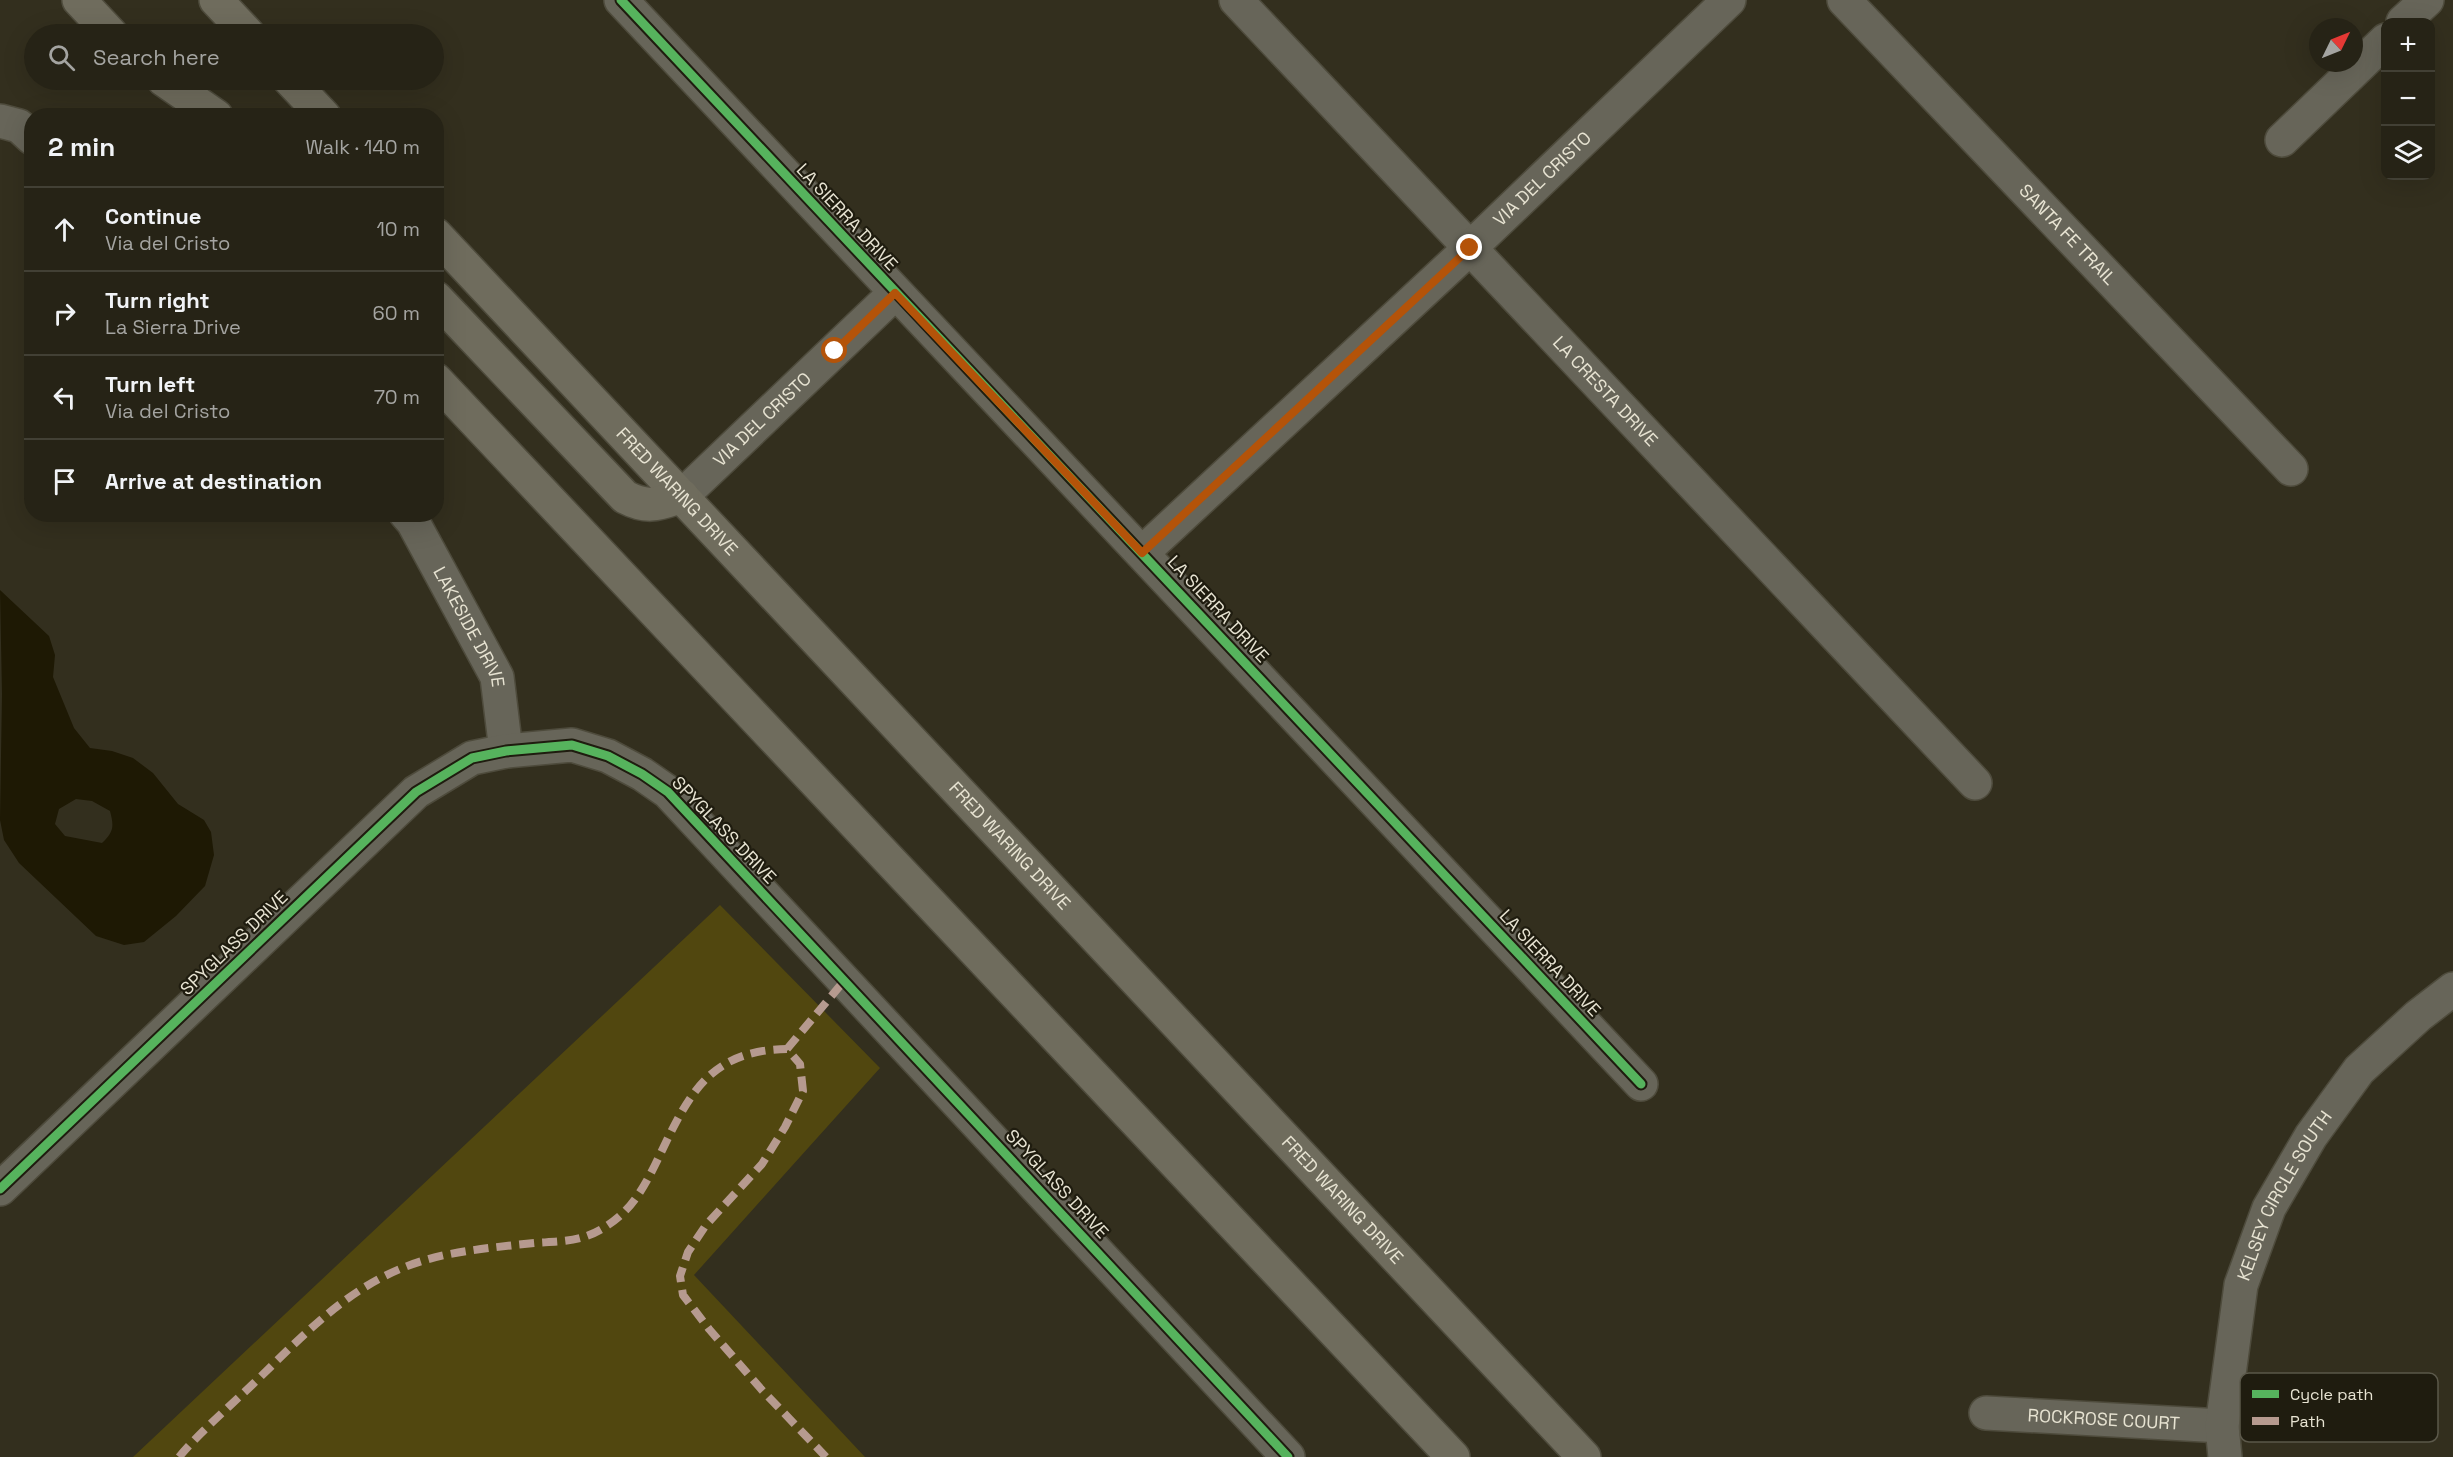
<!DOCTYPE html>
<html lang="en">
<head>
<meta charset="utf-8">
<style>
	:root { --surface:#262316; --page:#2e2b1f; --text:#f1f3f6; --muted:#a4a4a1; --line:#424035 }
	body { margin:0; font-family:"Space Grotesk",sans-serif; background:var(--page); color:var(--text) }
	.controls { position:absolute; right:18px; top:18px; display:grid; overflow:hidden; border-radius:12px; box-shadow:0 6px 24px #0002 }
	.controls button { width:54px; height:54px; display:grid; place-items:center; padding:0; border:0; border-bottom:2px solid var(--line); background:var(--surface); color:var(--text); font:30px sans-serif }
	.compass { position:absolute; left:2309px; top:18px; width:54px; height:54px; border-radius:50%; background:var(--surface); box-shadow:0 6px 24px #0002; rotate:47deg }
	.stop { position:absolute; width:18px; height:18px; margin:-14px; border:4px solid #b45309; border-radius:50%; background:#fff }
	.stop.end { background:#b45309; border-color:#fff; box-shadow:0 2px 6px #0008 }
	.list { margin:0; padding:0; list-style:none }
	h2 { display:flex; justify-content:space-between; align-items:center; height:78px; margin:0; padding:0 24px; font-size:26px }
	h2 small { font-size:20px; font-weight:400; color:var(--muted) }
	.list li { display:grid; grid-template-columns:39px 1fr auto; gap:18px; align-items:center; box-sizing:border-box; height:84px; padding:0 24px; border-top:2px solid var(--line) }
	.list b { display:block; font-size:22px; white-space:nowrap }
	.list p { margin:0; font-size:20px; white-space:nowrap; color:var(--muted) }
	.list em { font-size:20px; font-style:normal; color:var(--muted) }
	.icon { flex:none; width:33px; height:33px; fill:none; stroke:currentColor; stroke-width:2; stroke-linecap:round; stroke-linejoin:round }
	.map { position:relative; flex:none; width:2453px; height:1457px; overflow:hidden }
	.search { position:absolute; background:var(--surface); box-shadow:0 6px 24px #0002; left:24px; top:24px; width:420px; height:66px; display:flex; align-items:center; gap:15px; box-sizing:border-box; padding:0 21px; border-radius:33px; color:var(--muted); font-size:22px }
	.panel { position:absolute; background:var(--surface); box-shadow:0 6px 24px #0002; left:24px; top:108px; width:420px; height:414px; border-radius:24px }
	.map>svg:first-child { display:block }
	.green { fill:#51470f }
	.water { fill:#1e1904; fill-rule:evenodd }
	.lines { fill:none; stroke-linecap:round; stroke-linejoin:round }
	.minor-casing { stroke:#4e4b3c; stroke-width:36 }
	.major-casing { stroke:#4e4b3c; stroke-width:36 }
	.minor { stroke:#676559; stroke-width:33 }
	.major { stroke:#6f6c5d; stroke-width:33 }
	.quiet { stroke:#b69a8f; stroke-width:8; stroke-dasharray:15 8; stroke-linecap:butt }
	.cycleway-casing { stroke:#1f1c0f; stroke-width:13 }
	.cycleway { stroke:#56b35d; stroke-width:9 }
	.route { stroke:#b45309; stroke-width:8 }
	.labels { text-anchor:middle; stroke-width:4.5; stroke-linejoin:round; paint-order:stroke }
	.street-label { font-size:18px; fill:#e7e3d2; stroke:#1f1c0f }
	.key { fill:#1f1c0f; stroke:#5b584a; stroke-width:1.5 }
	.key-label { font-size:16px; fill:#e7e3d2 }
</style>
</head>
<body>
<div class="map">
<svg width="2453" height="1457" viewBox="0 0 2453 1457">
	<rect width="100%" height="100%" fill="#332f1e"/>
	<polygon class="green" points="720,905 880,1068 694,1275 865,1457 133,1457"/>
	<path class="water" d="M0 590 49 636 55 655 53 677 74 728 90 748 112 751 133 758 153 773 178 804 204 820 211 832 214 855 205 886 176 916 144 942 124 945 96 936 19 863 4 840 0 820 2 694ZM76 799 92 801 110 811C114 826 114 832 102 843L65 836 55 824 59 809Z"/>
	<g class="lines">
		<defs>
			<g id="minor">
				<polyline points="621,0 1641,1084"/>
				<path id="s1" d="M1236 0 1975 783"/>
				<path id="s2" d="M1844 0 2291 469"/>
				<polyline points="2403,22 2427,0"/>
				<polyline points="0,121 19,126 32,138"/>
				<polyline points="2282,140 2386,40"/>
				<path id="s3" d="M682 496 895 293"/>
				<path id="s4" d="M406 514 413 522 497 677 506 751"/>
				<path id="s5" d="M1142 553 1470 248 1729 0"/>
				<polyline points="0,1189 416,792 472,758 506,751 572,745 608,756 642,774 668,792 1288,1457"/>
				<path id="s6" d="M1986 1413 2222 1426"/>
				<path id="s7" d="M2225 1457 2222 1426 2241 1285 2269 1208 2311 1136 2359 1070 2418 1016 2453 989"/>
			</g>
			<g id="major">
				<polyline points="79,0 111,34"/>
				<polyline points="216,0 248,34"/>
				<polyline points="164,80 216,116"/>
				<polyline points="290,80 324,116"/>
				<path id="s8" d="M436 235 1584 1457"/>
				<path d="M436 298 625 497C648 509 658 504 682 496"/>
				<polyline points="436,380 1453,1457"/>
			</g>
		</defs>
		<use href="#minor" class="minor-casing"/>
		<use href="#major" class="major-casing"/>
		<use href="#minor" class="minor"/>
		<use href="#major" class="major"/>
		<g class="quiet">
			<polyline points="787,1049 844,981"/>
			<path d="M179 1457C201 1431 228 1408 253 1384 313 1326 360 1273 445 1255 475 1249 505 1246 535 1243 564 1241 583 1242 608 1225 631 1210 643 1189 655 1165 686 1101 705 1050 787 1049L800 1064 803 1091 785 1127 762 1164 706 1225 688 1252 680 1276 683 1295 709 1329 761 1389 826 1457"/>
		</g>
		<defs>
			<g id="cycleway">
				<polyline points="621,0 1641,1084"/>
				<polyline points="0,1189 416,792 472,758 506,751 572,745 608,756 642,774 668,792 1288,1457"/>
			</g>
		</defs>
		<use href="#cycleway" class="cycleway-casing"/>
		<use href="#cycleway" class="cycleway"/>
	</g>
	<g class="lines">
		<polyline class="route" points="835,351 895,293 1142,553 1470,248"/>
	</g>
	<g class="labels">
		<g class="street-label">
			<text dy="6" stroke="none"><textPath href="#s5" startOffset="548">VIA DEL CRISTO</textPath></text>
			<text transform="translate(847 217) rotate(47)" y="6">LA SIERRA DRIVE</text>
			<text dy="6" stroke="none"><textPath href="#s2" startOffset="324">SANTA FE TRAIL</textPath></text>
			<text dy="6" stroke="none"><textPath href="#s1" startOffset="538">LA CRESTA DRIVE</textPath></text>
			<text dy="6" stroke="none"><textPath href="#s3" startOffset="111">VIA DEL CRISTO</textPath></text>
			<text dy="6" stroke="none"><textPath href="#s8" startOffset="352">FRED WARING DRIVE</textPath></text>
			<text transform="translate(1218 609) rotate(47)" y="6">LA SIERRA DRIVE</text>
			<text dy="6" stroke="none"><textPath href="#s4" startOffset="130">LAKESIDE DRIVE</textPath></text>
			<text transform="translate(724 830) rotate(46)" y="6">SPYGLASS DRIVE</text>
			<text dy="6" stroke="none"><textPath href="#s8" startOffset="838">FRED WARING DRIVE</textPath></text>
			<text transform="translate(234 943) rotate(-44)" y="6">SPYGLASS DRIVE</text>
			<text transform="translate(1550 963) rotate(47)" y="6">LA SIERRA DRIVE</text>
			<text transform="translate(1057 1184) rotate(47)" y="6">SPYGLASS DRIVE</text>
			<text dy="6" stroke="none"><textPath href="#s7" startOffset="273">KELSEY CIRCLE SOUTH</textPath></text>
			<text dy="6" stroke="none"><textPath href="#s8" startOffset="1324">FRED WARING DRIVE</textPath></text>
			<text dy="6" stroke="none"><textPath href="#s6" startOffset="118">ROCKROSE COURT</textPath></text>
		</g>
	</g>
	<rect x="2240" y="1373" width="198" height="69" rx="9" class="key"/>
	<rect x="2252" y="1390" width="27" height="8" fill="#56b35d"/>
	<rect x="2252" y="1417" width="27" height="8" fill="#b69a8f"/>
	<g class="key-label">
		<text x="2290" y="1400">Cycle path</text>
		<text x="2290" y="1427">Path</text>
	</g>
</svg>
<div class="controls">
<button>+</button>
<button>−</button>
<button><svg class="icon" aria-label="layers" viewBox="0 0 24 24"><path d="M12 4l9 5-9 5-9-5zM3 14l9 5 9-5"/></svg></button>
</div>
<svg class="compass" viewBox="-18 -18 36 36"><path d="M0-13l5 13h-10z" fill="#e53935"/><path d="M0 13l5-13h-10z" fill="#a4a4a1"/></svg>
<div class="stop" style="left:835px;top:351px"></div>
<div class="stop end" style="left:1470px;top:248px"></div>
<div class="search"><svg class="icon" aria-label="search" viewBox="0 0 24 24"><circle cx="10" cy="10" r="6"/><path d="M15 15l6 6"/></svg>Search here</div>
<section class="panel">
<h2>2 min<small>Walk · 140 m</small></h2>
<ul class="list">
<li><svg class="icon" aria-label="ahead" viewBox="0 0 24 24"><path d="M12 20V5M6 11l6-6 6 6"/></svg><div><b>Continue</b><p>Via del Cristo</p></div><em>10 m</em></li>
<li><svg class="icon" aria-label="right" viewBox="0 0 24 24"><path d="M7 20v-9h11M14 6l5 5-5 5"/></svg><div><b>Turn right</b><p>La Sierra Drive</p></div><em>60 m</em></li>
<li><svg class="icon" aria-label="left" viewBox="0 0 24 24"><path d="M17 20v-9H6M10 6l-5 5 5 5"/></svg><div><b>Turn left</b><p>Via del Cristo</p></div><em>70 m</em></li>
<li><svg class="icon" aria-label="arrive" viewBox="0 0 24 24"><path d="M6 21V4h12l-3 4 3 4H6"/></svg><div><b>Arrive at destination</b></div></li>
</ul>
</section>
</div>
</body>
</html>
